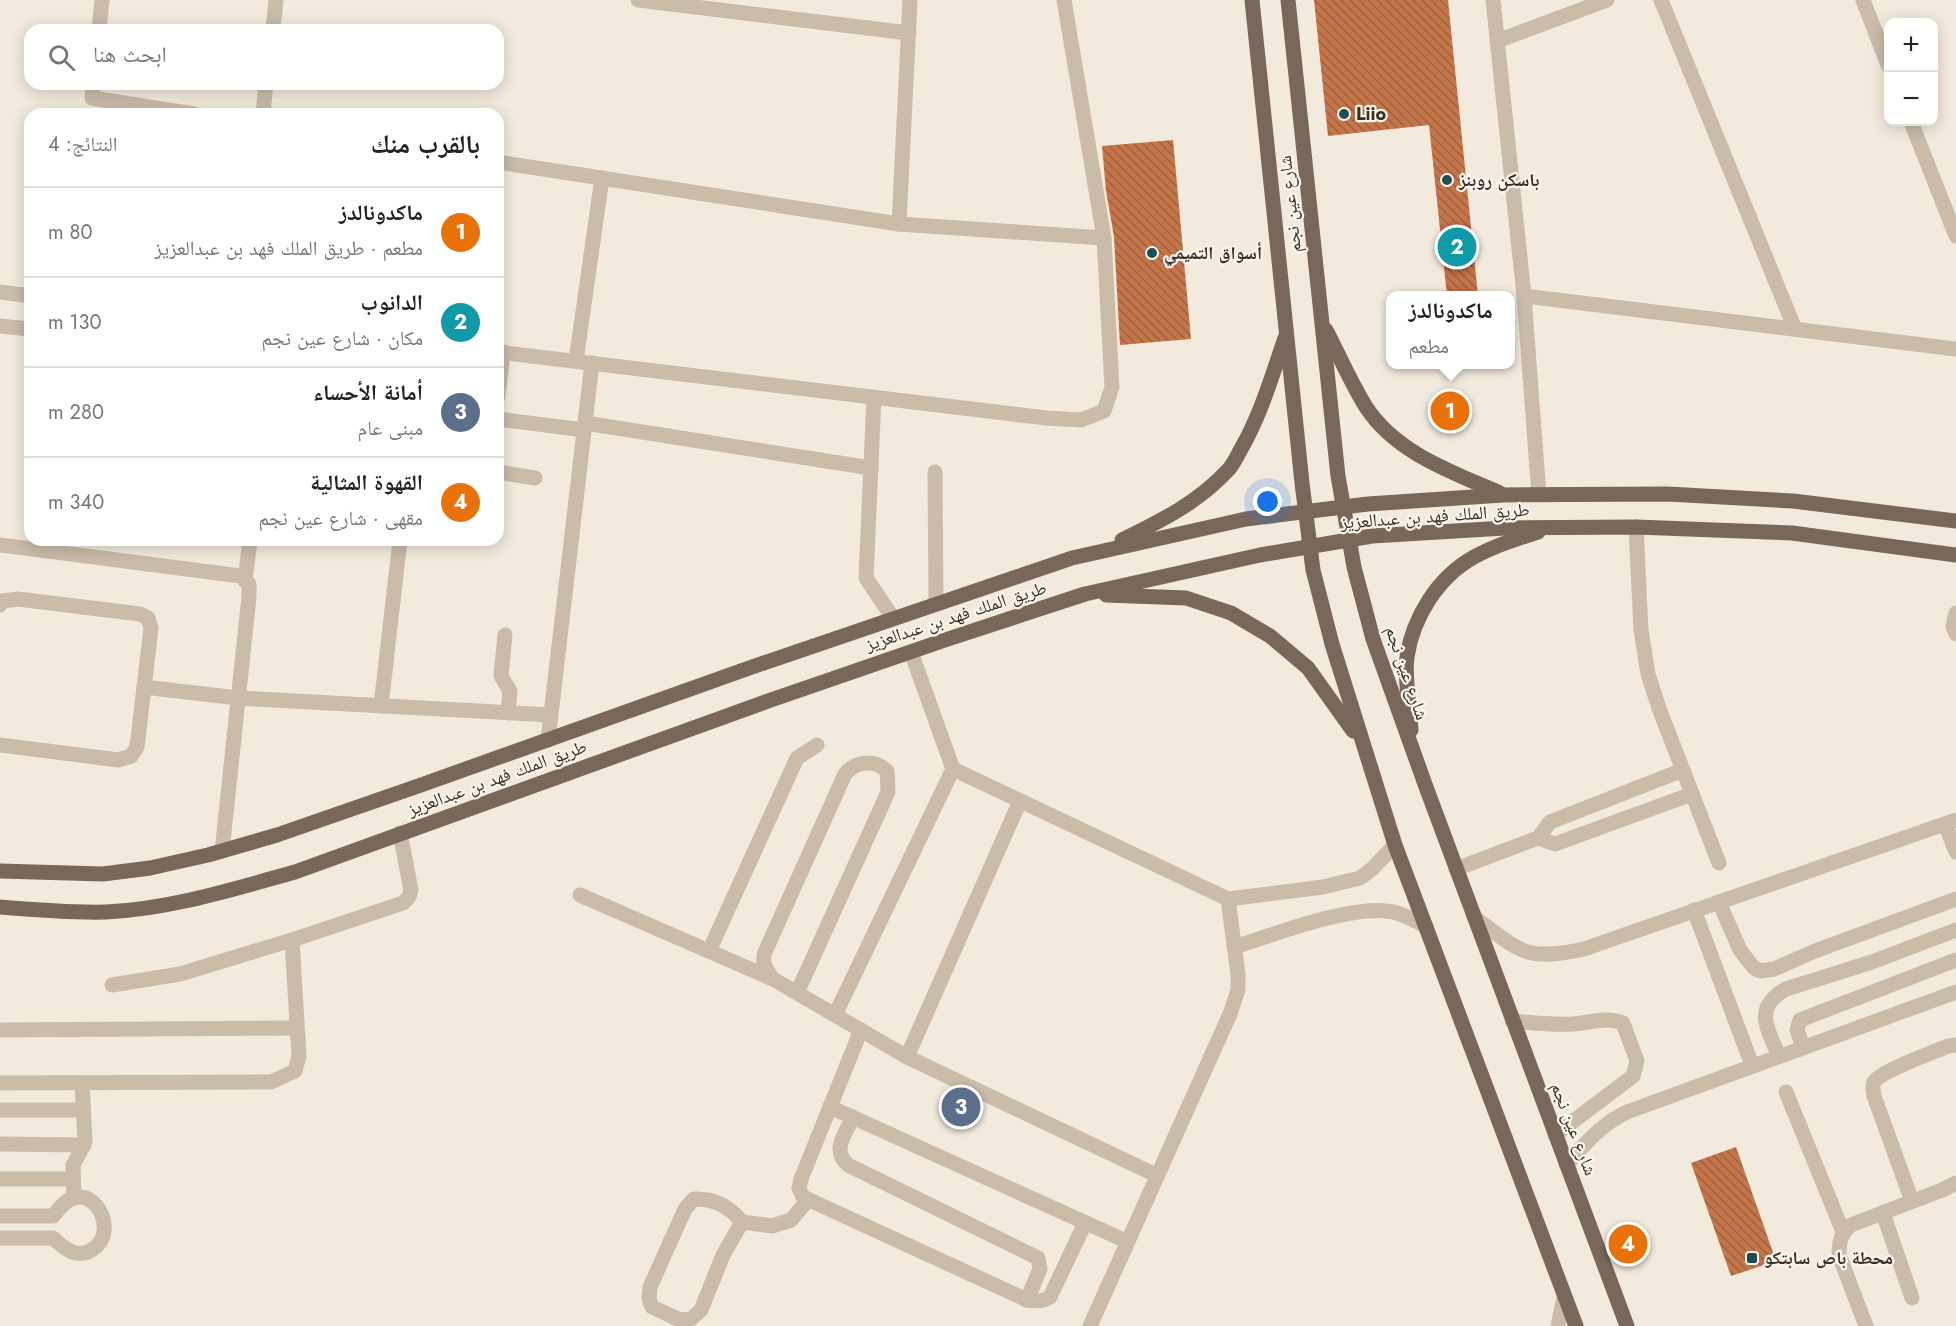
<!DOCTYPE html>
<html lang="ar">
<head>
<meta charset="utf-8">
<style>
	:root { --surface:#fff; --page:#f6f6f6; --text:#222; --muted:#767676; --line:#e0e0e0; --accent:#7c3aed }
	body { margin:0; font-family:Jost,"Noto Naskh Arabic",sans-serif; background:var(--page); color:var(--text); direction:rtl }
	.controls { position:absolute; right:18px; top:18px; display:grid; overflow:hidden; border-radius:12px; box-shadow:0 3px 15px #0003 }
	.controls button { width:54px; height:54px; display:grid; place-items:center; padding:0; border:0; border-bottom:2px solid var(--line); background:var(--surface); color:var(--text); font:30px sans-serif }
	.you { position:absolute; left:1268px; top:502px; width:21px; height:21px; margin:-15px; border:4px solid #fff; border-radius:50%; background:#1a73e8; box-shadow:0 0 0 9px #1a73e833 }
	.badge { display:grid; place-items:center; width:39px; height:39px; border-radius:50%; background:var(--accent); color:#fff; font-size:20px; font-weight:700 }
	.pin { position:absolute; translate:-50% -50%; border:3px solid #fff; box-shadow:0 2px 6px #0006 }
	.popup { position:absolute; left:1386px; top:291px; width:129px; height:78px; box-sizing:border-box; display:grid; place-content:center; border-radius:12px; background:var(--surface); filter:drop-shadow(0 2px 4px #0005); font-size:20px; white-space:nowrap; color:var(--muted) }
	.popup b { font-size:22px; color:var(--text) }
	.popup::after { content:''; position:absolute; left:50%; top:100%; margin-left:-12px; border:12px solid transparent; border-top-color:var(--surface) }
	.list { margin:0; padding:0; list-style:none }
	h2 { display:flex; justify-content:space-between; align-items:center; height:78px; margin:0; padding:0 24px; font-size:26px }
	h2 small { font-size:20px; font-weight:400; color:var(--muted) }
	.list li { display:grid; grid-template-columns:39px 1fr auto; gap:18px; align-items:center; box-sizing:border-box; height:90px; padding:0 24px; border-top:2px solid var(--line) }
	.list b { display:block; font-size:22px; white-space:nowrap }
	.list p { margin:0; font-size:20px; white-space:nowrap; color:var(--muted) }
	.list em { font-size:20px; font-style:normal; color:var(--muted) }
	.icon { flex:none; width:33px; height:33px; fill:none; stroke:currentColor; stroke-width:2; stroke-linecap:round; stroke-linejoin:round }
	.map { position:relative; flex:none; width:1956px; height:1326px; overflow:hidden; direction:ltr }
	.search { position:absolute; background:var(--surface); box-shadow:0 3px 15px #0003; left:24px; top:24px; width:480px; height:66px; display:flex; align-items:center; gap:15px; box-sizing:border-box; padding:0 21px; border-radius:18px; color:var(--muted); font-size:22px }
	.panel { position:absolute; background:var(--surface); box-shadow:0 3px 15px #0003; left:24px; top:108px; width:480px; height:438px; border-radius:18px; direction:rtl }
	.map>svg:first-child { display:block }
	.building { fill:url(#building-back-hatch) }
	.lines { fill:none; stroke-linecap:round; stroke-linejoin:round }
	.minor { stroke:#cabca9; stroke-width:15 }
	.major { stroke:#79685a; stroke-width:15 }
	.poi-dot { fill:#1f4e59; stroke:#faf4ea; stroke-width:2 }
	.labels { text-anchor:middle; stroke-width:4.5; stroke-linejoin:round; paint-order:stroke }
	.poi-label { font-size:18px; font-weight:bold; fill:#372f29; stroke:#faf4ea; text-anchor:start }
	.street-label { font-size:18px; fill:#372f29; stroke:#faf4ea }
</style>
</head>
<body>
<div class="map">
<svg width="1956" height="1326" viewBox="0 0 1956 1326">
	<defs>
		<pattern id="building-back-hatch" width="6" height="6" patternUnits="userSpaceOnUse" patternTransform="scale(1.5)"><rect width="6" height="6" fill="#c47549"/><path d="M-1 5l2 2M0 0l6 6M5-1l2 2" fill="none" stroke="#a0603d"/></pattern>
	</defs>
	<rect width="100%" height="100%" fill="#f2ebdd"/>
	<g class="building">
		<polygon points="1314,0 1448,0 1478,296 1447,296 1429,125 1328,136"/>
		<polygon points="1173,140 1191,339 1120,345 1114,237 1106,191 1102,146"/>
		<polygon points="1736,1147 1776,1261 1731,1276 1691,1163"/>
	</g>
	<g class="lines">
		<g class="minor">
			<polyline points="638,0 909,33"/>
			<polyline points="1493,0 1524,296 1539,495"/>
			<polyline points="1661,0 1795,329"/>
			<polyline points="1863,0 1888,65"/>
			<polyline points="99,30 102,0"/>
			<polyline points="273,30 276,0"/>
			<polyline points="1497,41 1607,0"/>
			<polyline points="93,84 92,98 194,114"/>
			<polyline points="263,114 266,84"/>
			<polyline points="1911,122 1956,236"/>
			<polyline points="498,162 899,224 1104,238 1064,0"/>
			<polyline points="899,224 910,0"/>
			<polyline points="0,292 30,296"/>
			<polyline points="1524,296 1956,349"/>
			<polyline points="0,326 30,329"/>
			<polyline points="498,352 1046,418 1081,420 1104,411 1112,387 1104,238"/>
			<polyline points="576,361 602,178"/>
			<polyline points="498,397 503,352"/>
			<polyline points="874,397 866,578 893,618"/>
			<polyline points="498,419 584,430"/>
			<polyline points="585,423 871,468"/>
			<polyline points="498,472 535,478"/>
			<polyline points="935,472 936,603"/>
			<polyline points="1636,527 1641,630 1648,674 1660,711 1719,863"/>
			<polyline points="0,545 241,576 249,584 249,597 222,851"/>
			<polyline points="245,581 250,540"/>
			<polyline points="0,605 3,601 18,599 140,614 148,618 151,628 137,747 131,756 118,760 0,745"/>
			<polyline points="1956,613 1953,626 1956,634"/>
			<polyline points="505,635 501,676 510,691 508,713"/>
			<polyline points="911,652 953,769 1228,899 1323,887 1360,878 1372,869 1395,845"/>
			<polyline points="144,687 238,698 551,715"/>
			<polyline points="381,706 400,540"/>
			<polyline points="548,740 592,363"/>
			<polyline points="1945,824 1956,852"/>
			<polyline points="1538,838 1555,844 1692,794"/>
			<polyline points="1456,869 1538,838 1550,822 1683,770"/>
			<polyline points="580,895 773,979"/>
			<polyline points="1719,902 1740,950 1754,968 1761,971 1774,969 1815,951 1956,899"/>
			<polyline points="1694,910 1752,1065"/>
			<path d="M1474 917C1520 951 1525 962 1584 949L1956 820"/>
			<path d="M1234 947C1273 935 1348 906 1387 911 1401 912 1413 920 1426 926"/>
			<polyline points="709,951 797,758 817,745"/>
			<polyline points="112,985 180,974 292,940 403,903 409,897 411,890 400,833"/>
			<path d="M797 993 888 792 887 771C874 759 856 761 845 774L765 952C761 963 767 970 773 979L907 1057 1156 1175"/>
			<polyline points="835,1015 953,769"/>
			<path d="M1512 1021C1532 1023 1552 1025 1573 1024 1590 1023 1606 1016 1623 1023L1637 1061 1633 1076 1555 1135"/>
			<polyline points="0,1030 297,1028"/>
			<path d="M861 1030 801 1179 799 1188 803 1197 1027 1300C1036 1301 1043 1302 1050 1297L1085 1223"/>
			<polyline points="1803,1047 1797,1030 1800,1020 1956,960"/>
			<path d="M1779 1056C1767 1028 1753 1008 1786 989L1872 962 1956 930"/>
			<polyline points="907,1057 1020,801"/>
			<polyline points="0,1083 271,1082 295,1071 299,1056 292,940"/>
			<polyline points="1786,1092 1843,1232"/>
			<polyline points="830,1107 1126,1241"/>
			<polyline points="0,1110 82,1110"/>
			<path d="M853 1117C845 1135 831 1150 848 1165L1038 1258 1040 1269 1027 1300"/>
			<polyline points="0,1144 84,1145"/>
			<path d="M1566 1165C1586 1143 1600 1125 1627 1112L1956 992"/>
			<polyline points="0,1179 73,1179"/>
			<polyline points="74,1198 73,1165 84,1145 85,1140 82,1083"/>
			<path d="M1912 1201 1874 1096C1873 1091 1872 1086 1874 1082 1881 1071 1934 1052 1948 1046L1956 1045"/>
			<polyline points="1883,1213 1912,1298"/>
			<path d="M0 1216H53C59 1209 65 1200 74 1198 97 1190 118 1232 93 1249 77 1260 65 1249 53 1238H0"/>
			<path d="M742 1222 723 1255 701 1310 691 1319 680 1320 652 1307 649 1298 650 1287 685 1209 694 1199C714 1198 730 1207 742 1222L772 1226 791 1220 808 1200"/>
			<polyline points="1090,1326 1230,1014 1238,990 1238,974 1228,899"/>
			<polyline points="1558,1326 1564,1297"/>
			<path d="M1866 1326 1839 1255C1839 1242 1841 1233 1851 1225L1942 1190 1956 1183"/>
		</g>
		<g class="major">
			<polyline points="1252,0 1302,483 1313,570 1332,644 1395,845 1576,1326"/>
			<polyline points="1288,0 1338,476 1354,567 1373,639 1426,787 1627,1326"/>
			<path d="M1326 330C1339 355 1351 383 1366 407 1396 453 1452 472 1500 493"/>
			<path d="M1122 540C1161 521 1199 502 1229 469 1234 463 1237 456 1241 449 1261 414 1272 376 1285 338"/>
			<polyline points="1106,595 1186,598 1231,613 1270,636 1308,668 1353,731"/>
			<path d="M1411 730C1410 710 1404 675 1407 657 1413 617 1438 577 1474 557 1494 546 1516 539 1538 532"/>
			<polyline points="0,871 103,874 150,868 208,855 277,835 421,785 752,667 1072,558 1246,519 1368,504 1503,495 1668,494 1793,501 1956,521"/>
			<path d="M0 907C35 910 70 913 106 912 170 909 234 889 295 872L768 701 945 640 1085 594 1260 555 1372 536 1505 528 1636 527 1792 533 1956 555"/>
		</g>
	</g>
	<g class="poi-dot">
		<circle cx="1344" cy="114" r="6"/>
		<circle cx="1447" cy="180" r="6"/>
		<circle cx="1152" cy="253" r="6"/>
		<rect x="1746" y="1252" width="12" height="12" rx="3"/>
	</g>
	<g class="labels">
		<g class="poi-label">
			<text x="1356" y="120">Liio</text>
			<text x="1459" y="186">باسكن روبنز</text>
			<text x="1164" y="259">أسواق التميمي</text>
			<text x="1764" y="1264">محطة باص سابتكو</text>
		</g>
		<g class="street-label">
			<text transform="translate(1290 204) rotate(-96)" y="6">شارع عين نجم</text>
			<text transform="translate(1435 516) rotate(-4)" y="6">طريق الملك فهد بن عبدالعزيز</text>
			<text transform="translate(956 616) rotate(-18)" y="6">طريق الملك فهد بن عبدالعزيز</text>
			<text transform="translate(1407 673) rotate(71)" y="6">شارع عين نجم</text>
			<text transform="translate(497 778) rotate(-20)" y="6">طريق الملك فهد بن عبدالعزيز</text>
			<text transform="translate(1574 1129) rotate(69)" y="6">شارع عين نجم</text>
		</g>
	</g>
</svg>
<div class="controls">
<button>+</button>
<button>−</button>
</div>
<div class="you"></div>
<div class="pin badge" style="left:1450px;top:411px;background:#e8710a">1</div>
<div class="popup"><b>ماكدونالدز</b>مطعم</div>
<div class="pin badge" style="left:1457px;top:247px;background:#0f9aa8">2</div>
<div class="pin badge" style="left:961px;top:1107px;background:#5c6f8a">3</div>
<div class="pin badge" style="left:1628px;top:1244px;background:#e8710a">4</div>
<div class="search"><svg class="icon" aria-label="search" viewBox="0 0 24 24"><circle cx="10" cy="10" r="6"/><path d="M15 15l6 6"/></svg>ابحث هنا</div>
<section class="panel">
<h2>بالقرب منك<small>النتائج: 4</small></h2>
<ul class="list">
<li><span class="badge" style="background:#e8710a">1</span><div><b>ماكدونالدز</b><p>مطعم · طريق الملك فهد بن عبدالعزيز</p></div><em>80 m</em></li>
<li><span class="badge" style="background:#0f9aa8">2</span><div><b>الدانوب</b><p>مكان · شارع عين نجم</p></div><em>130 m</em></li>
<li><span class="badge" style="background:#5c6f8a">3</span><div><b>أمانة الأحساء</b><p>مبنى عام</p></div><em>280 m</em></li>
<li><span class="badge" style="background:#e8710a">4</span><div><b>القهوة المثالية</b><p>مقهى · شارع عين نجم</p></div><em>340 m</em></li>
</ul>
</section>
</div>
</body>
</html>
